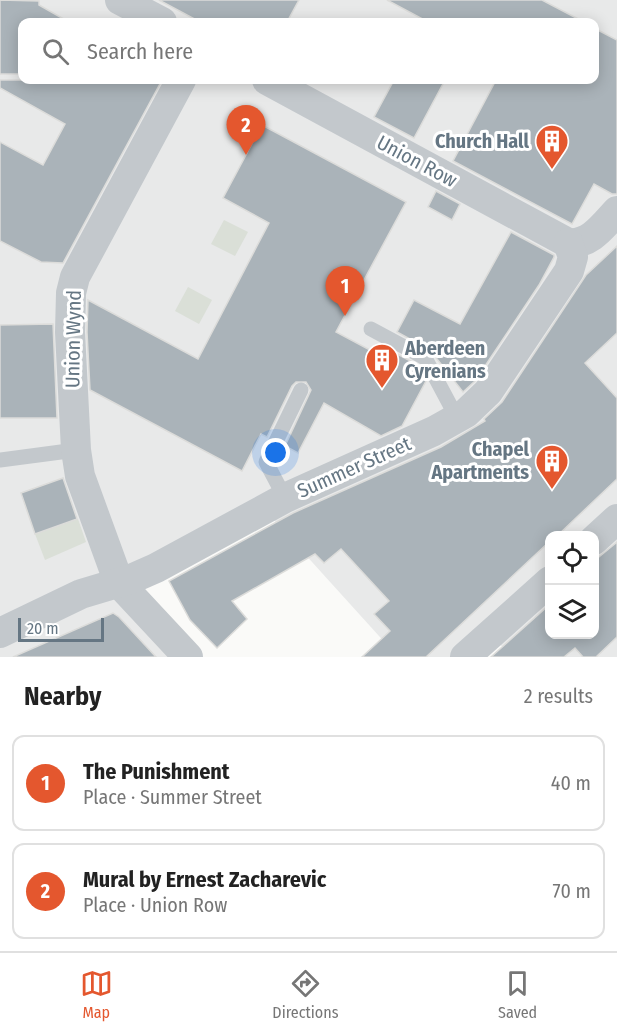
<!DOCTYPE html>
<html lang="en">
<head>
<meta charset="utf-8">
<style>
	:root { --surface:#fff; --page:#f6f6f6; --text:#222; --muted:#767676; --line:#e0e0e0; --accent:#e4572e }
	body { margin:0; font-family:"Fira Sans Condensed",sans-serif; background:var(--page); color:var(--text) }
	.controls { position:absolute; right:18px; bottom:18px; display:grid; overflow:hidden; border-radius:12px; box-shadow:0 3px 15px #0003 }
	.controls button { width:54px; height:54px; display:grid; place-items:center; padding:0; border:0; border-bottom:2px solid var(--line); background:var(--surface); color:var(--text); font:30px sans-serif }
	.scale { position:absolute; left:18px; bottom:15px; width:86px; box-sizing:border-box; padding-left:6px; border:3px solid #657683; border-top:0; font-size:16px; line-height:21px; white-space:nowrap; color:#657683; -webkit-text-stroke:4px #fff; paint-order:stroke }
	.you { position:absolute; left:276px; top:453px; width:21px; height:21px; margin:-15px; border:4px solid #fff; border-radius:50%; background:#1a73e8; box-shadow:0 0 0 9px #1a73e833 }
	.badge { display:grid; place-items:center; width:39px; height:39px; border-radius:50%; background:var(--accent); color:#fff; font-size:20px; font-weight:700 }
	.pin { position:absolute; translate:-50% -50px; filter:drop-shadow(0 2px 3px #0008) }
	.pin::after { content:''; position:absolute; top:32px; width:21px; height:18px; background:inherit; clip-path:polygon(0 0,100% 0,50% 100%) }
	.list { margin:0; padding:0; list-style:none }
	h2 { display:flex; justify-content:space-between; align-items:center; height:78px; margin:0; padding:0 24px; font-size:26px }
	h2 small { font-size:20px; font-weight:400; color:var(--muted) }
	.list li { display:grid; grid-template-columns:39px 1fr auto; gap:18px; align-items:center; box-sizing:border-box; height:96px; margin:0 12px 12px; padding:0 12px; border:2px solid var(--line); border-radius:12px }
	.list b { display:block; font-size:22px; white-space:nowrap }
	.list p { margin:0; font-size:20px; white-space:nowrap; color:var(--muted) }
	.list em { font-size:20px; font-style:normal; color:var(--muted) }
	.icon { flex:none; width:33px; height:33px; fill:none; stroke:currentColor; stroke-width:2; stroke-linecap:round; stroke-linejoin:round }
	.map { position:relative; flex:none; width:617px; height:657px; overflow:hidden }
	.search { position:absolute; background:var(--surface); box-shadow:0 3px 15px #0003; left:18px; right:18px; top:18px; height:66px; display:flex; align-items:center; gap:15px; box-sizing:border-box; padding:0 21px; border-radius:12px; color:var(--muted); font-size:22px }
	.sheet { height:294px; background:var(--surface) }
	nav { display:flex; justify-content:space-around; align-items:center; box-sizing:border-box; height:84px; border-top:2px solid var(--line); background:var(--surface); font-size:16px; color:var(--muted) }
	nav a { display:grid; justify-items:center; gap:3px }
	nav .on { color:var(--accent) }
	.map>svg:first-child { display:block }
	.built { fill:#e8e9e9; fill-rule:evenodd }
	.green { fill:#dadfd7 }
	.building { fill:#aab3b9; stroke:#dcdcda; stroke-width:1.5 }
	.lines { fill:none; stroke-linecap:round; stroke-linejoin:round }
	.lane { stroke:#c3c8cc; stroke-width:15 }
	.street { stroke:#c3c8cc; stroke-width:30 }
	.labels { text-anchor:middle; stroke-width:6; stroke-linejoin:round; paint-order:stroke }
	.poi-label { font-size:20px; font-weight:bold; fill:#657683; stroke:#fff; text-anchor:end }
	.street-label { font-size:20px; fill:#657683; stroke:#fff }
</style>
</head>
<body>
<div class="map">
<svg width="617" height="657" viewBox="0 0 617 657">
	<rect width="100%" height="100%" fill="#fafaf8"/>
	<path class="built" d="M0 0H617V657H511L489 632 463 657H398L274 520 122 588 186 657H0ZM22 22H594V80H22ZM550 536H594V634H550Z"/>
	<g class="green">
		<polygon points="224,220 248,232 235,256 211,244"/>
		<polygon points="188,287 212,300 199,324 175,311"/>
		<polygon points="78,519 86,542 45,560 35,534"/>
	</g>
	<g class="building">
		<polygon points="0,0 39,1 39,5 69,22 22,22 22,74 0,74"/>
		<polygon points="159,0 299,0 287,22 200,22"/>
		<polygon points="387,0 542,0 584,22 428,22"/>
		<polygon points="594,28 617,40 617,194 612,194 594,184 572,224 453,161 496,80 594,80"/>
		<polygon points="0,80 162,80 63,263 41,262 0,241 0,142 43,165 65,124 0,88"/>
		<polygon points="394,80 445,80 414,138 374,117"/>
		<polygon points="262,125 406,202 336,332 383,357 388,349 418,365 426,381 402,426 381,436 324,403 298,453 285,446 311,390 306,382 296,382 292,386 267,437 261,434 242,471 90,390 87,332 88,300 198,359 269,223 223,198"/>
		<polygon points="436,191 460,204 452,220 428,207"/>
		<polygon points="511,232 554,255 554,257 539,285 475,381 463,392 430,350 397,332 414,300 460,324"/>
		<polygon points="617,246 617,333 585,363 617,398 617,479 557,536 549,536 549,542 426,657 362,657 390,631 374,614 389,601 341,549 324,563 315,554 232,601 247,619 217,648 190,620 169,581 293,513 441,447 485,421 484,419 502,402 586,275"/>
		<polygon points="53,324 57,418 0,418 0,325"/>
		<polygon points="63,478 77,519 35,534 21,493"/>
		<polygon points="617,542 617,637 596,657 583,657 575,648 564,657 491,657 549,605 549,634 594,634 594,561"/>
		<polygon points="113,613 119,617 156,657 13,657"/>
	</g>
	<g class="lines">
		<g class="lane">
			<polyline points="371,329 425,358 457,418"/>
			<polyline points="0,460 76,450"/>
			<polyline points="285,498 266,462 301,390"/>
		</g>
		<g class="street">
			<polyline points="120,0 162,22"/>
			<polyline points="181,80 75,277 71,293 70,332 76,450 80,476 119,583 188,657"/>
			<path d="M267 80 568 243C590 245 603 226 617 211"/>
			<polyline points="594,540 617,519"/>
			<polyline points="0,633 81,594 131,579 156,568 285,498 434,431 466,413 488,392 569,271 573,257 568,243"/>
			<polyline points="465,657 550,581"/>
		</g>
	</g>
	<defs>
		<symbol id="building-pin" viewBox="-11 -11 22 30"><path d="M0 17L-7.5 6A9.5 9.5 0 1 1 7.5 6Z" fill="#e4572e" stroke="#fff"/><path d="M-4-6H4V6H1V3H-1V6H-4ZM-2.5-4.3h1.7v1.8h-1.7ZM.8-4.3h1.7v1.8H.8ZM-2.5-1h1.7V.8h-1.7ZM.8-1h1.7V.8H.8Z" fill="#fff"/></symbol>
	</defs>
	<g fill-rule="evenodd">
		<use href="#building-pin" x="533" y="122" width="38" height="52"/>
		<use href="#building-pin" x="363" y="341" width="38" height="52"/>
		<use href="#building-pin" x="533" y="442" width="38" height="52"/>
	</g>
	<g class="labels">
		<g class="poi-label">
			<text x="529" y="148">Church Hall</text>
			<text x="405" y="355" text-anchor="start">Aberdeen<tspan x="405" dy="23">Cyrenians</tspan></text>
			<text x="529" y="456">Chapel<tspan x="529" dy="23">Apartments</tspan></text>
		</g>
		<g class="street-label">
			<text transform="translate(417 161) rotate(28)" y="7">Union Row</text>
			<text transform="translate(73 339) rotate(-89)" y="7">Union Wynd</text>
			<text transform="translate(354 467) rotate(-24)" y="7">Summer Street</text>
		</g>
	</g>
</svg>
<div class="controls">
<button><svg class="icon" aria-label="locate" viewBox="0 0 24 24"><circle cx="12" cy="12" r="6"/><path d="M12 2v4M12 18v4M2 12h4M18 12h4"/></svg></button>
<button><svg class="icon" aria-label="layers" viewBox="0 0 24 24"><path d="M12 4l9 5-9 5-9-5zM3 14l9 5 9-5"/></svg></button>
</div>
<div class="scale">20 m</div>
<div class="you"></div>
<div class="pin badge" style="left:345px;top:316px">1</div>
<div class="pin badge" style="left:246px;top:155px">2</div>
<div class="search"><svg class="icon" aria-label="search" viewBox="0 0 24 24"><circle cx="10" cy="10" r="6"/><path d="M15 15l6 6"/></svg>Search here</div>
</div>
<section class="sheet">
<h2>Nearby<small>2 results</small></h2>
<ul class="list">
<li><span class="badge">1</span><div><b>The Punishment</b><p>Place · Summer Street</p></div><em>40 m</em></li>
<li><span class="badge">2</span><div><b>Mural by Ernest Zacharevic</b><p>Place · Union Row</p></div><em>70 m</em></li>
</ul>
</section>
<nav>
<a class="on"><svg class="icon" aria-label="map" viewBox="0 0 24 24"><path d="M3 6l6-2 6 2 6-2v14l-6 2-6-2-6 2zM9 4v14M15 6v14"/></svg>Map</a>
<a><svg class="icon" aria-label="directions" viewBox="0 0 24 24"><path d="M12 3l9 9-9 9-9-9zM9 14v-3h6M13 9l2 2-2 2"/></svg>Directions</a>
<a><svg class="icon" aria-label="saved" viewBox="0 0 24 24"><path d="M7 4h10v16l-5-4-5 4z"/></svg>Saved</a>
</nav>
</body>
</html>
